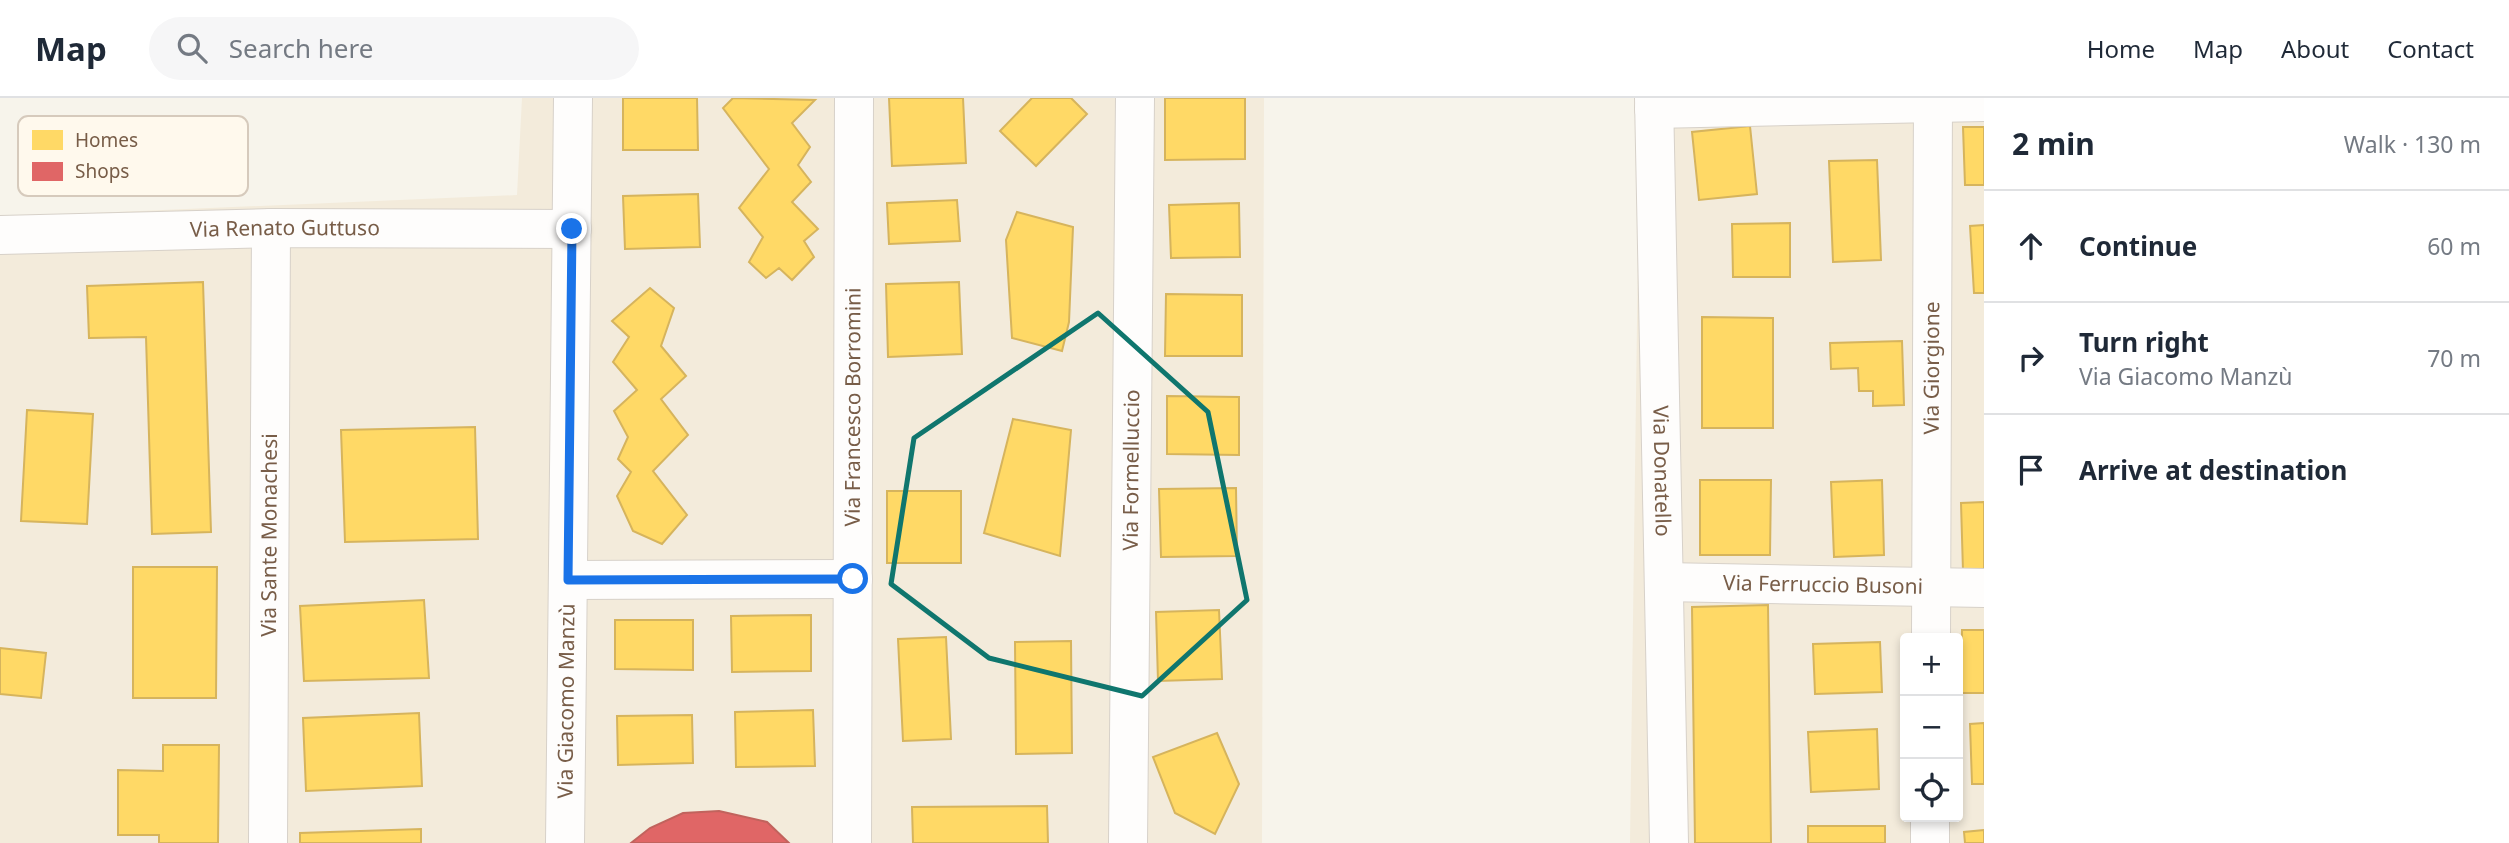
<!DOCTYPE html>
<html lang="en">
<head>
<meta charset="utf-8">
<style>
	:root { --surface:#fff; --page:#f6f6f7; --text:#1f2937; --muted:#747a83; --line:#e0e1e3 }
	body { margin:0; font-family:"Noto Sans",sans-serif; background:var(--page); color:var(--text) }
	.controls { position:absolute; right:21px; bottom:21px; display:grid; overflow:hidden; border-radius:7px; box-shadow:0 4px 10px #0003 }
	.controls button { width:63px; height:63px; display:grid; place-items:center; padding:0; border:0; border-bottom:2px solid var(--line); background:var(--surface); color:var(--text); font:35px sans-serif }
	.stop { position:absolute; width:21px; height:21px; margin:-16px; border:5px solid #1a73e8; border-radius:50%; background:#fff }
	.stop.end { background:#1a73e8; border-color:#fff; box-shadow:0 2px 7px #0008 }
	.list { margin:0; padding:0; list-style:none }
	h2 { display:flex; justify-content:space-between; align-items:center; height:91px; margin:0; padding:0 28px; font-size:30px }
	h2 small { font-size:23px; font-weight:400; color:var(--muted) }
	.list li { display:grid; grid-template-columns:46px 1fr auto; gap:21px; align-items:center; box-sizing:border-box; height:112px; padding:0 28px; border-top:2px solid var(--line) }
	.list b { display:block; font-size:26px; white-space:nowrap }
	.list p { margin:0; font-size:23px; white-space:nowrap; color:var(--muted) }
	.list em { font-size:23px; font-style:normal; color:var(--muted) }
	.icon { flex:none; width:38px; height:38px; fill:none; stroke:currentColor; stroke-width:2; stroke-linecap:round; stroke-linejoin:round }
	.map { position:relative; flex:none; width:1984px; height:745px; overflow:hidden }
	header { display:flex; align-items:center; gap:42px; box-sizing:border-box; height:98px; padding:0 35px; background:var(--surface); border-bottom:2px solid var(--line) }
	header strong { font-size:33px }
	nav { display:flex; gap:38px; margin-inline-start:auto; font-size:24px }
	.search { width:490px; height:63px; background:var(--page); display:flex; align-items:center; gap:18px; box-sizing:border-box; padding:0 24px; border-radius:38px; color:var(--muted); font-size:26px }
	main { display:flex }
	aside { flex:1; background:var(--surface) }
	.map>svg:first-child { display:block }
	.residential { fill:#f3ebdb; fill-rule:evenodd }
	.homes { fill:#ffd966; stroke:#d6b45d; stroke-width:2 }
	.shops { fill:#e06666; stroke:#c1635d; stroke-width:2 }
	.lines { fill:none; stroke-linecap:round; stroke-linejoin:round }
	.minor-casing { stroke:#d7d1c9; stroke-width:40 }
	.minor { stroke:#fefdfc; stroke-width:38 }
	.route { stroke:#1a73e8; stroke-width:9 }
	.marked { fill:none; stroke:#0f766e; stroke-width:5; stroke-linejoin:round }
	.labels { text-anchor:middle; stroke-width:7; stroke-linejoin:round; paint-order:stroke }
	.street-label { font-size:21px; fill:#785d48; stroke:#fff9ed }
	.key { fill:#fff9ed; stroke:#d6cabc; stroke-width:2 }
	.key-label { font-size:19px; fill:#785d48 }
</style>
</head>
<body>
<header>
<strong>Map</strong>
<div class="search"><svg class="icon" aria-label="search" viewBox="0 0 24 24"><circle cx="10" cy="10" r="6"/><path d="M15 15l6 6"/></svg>Search here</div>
<nav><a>Home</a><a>Map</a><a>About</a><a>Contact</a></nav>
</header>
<main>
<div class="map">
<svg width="1984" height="745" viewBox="0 0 1984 745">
	<rect width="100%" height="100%" fill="#f7f4eb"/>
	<g class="residential">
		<polygon points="522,0 1264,0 1262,745 0,745 0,119 517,97"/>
		<path d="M1640 0H1984V745H1630ZM1905 540H1958V719H1905Z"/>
	</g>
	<g class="homes">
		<polygon points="623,0 697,0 698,52 623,52"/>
		<polygon points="733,0 815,2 792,25 810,49 798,67 811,84 792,104 818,131 804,143 814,159 792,182 779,170 766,180 749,164 763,139 739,110 769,71 723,10"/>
		<polygon points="889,0 963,0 966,65 892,68"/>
		<polygon points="1032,0 1071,0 1087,16 1036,68 1000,33"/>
		<polygon points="1165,0 1245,0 1245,61 1165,62"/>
		<polygon points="1750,28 1757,96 1699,102 1692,34"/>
		<polygon points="1963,29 1984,29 1984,87 1965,87"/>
		<polygon points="1877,62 1881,162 1833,164 1829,63"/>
		<polygon points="698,96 700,149 625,151 623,98"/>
		<polygon points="957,102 960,143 889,146 887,105"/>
		<polygon points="1239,105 1240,159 1171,160 1169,107"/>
		<polygon points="1017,114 1073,129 1069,224 1062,253 1012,240 1006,142"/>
		<polygon points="1790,125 1790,179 1733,179 1732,126"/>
		<polygon points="1984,127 1984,195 1974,195 1970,128"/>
		<polygon points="203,184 211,434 152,436 146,239 89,240 87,188"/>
		<polygon points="959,184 962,256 888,259 886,186"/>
		<polygon points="650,190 674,210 661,248 686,278 661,301 688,337 653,373 687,417 662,446 633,433 617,398 631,374 618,361 628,339 614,313 637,292 613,264 629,239 612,223"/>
		<polygon points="1166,196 1242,197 1242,258 1165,258"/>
		<polygon points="1702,219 1773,220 1773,330 1702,330"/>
		<polygon points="1902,243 1904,307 1873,308 1873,293 1859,293 1858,270 1831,271 1830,245"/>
		<polygon points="1167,298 1239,299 1239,357 1167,356"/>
		<polygon points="27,312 93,316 87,426 21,423"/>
		<polygon points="1013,321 1071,332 1060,458 984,435"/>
		<polygon points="475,329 478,441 345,444 341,332"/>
		<polygon points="1700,382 1771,382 1770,457 1700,457"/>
		<polygon points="1882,382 1884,457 1834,459 1831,384"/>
		<polygon points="1236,390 1237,458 1161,459 1159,391"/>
		<rect x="887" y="393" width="74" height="72"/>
		<polygon points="1984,404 1984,472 1963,473 1961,405"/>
		<polygon points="133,469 217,469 216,600 133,600"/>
		<polygon points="424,502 429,580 304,583 300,508"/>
		<polygon points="1768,507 1771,745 1695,745 1692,509"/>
		<polygon points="1219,512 1222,581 1158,583 1156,514"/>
		<polygon points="811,517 811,573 732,574 731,518"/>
		<polygon points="615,522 693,522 693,572 615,571"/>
		<polygon points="1962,532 1984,532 1984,595 1961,595"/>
		<polygon points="946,539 951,641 903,643 898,541"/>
		<polygon points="1071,543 1072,655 1016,656 1015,544"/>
		<polygon points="1880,544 1882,594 1815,596 1813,546"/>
		<polygon points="0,550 46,555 41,600 0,596"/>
		<polygon points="813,612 815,668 736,669 735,614"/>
		<polygon points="419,615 422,688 306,693 303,620"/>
		<polygon points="692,617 693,665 618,667 617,618"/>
		<polygon points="1984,625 1984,686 1972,686 1970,626"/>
		<polygon points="1877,631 1879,691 1811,694 1808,634"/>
		<polygon points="1217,635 1239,686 1215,736 1175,715 1153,659"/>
		<polygon points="163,647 219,647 218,745 159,745 159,737 118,737 118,672 163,673"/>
		<polygon points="1047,708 1048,745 913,745 912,709"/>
		<rect x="1808" y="728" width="77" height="17"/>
		<polygon points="421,731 421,745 300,745 300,735"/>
		<polygon points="1984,732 1984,745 1965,745 1964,734"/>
	</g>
	<polygon class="shops" points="719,713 767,724 789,745 631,745 650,730 683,715"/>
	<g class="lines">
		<defs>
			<g id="minor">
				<path id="s1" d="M1654 0 1669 745"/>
				<polyline points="1654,11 1984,4"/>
				<path id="s2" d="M0 137 271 130 572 131"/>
				<polyline points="568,482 853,481"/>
				<path id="s3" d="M1664 484 1984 490"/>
				<path id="s4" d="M1931 540 1933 0"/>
				<path id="s5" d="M268 745 271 130"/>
				<path id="s6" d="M565 745 573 0"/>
				<path id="s7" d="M852 745 854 0"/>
				<path id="s8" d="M1128 745 1135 0"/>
				<polyline points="1930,745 1930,719"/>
			</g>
		</defs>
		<use href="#minor" class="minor-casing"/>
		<use href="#minor" class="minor"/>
	</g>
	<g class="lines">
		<polyline class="route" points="572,131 568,482 853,481"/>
	</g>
	<path class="marked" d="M1098 215 1208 314 1247 502 1142 598 989 560 891 486 914 340Z"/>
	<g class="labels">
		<g class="street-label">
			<text dy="7" stroke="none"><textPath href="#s2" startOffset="285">Via Renato Guttuso</textPath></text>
			<text dy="7" stroke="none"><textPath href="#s4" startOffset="270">Via Giorgione</textPath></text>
			<text dy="7" stroke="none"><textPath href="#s7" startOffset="436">Via Francesco Borromini</textPath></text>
			<text dy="7" stroke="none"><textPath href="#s1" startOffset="373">Via Donatello</textPath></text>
			<text dy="7" stroke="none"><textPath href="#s8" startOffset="373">Via Formelluccio</textPath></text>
			<text dy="7" stroke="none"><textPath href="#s5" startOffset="308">Via Sante Monachesi</textPath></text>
			<text dy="7" stroke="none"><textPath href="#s3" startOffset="159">Via Ferruccio Busoni</textPath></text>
			<text dy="7" stroke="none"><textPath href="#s6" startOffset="142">Via Giacomo Manzù</textPath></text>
		</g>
	</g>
	<rect x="18" y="18" width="230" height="80" rx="10" class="key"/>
	<rect x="32" y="32" width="31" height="20" fill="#ffd966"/>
	<rect x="32" y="64" width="31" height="19" fill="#e06666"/>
	<g class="key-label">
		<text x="75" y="49">Homes</text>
		<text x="75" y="80">Shops</text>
	</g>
</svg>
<div class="controls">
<button>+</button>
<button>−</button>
<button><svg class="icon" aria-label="locate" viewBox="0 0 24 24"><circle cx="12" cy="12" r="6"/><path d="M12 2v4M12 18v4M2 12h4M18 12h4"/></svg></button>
</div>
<div class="stop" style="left:853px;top:481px"></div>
<div class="stop end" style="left:572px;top:131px"></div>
</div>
<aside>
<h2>2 min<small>Walk · 130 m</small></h2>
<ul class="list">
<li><svg class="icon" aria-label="ahead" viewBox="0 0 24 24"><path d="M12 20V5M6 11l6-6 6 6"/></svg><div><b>Continue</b></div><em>60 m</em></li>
<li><svg class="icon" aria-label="right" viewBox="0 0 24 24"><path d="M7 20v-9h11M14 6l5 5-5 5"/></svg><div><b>Turn right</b><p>Via Giacomo Manzù</p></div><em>70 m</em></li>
<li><svg class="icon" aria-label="arrive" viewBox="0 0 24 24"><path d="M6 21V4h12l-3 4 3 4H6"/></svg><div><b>Arrive at destination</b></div></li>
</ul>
</aside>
</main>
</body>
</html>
